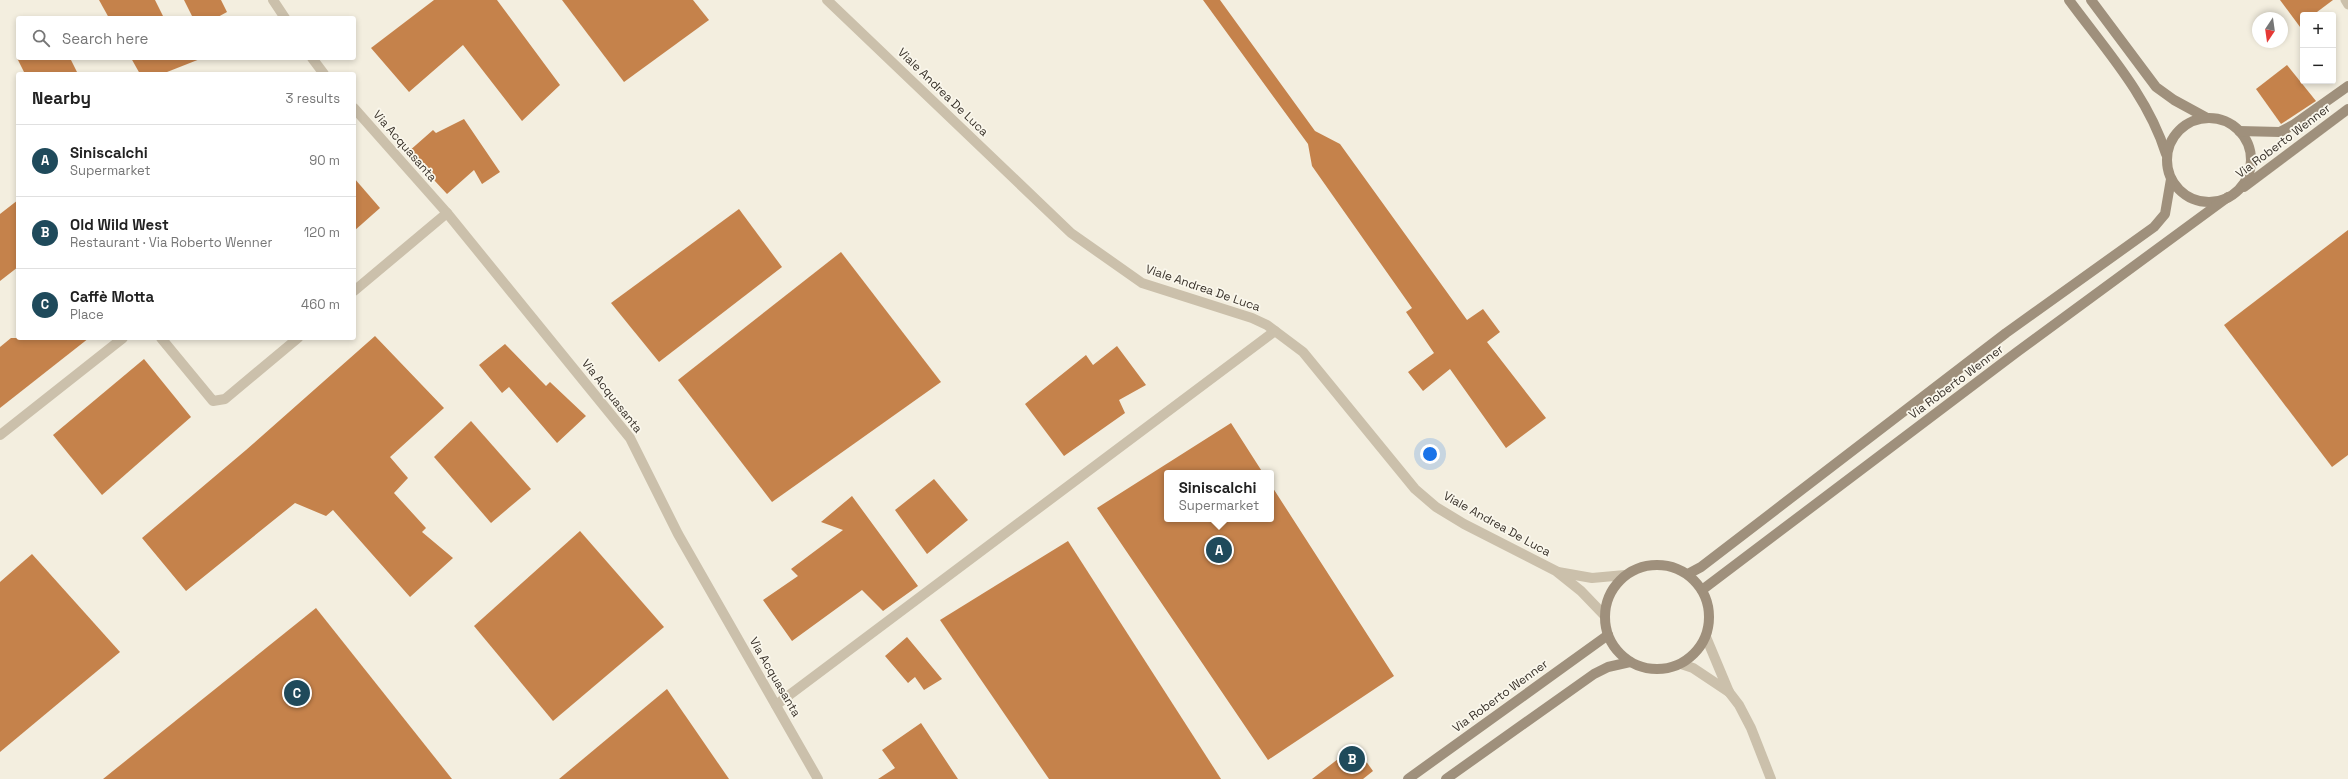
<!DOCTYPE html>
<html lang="en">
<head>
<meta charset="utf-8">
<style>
	:root { --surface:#fff; --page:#f6f6f6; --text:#222; --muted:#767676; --line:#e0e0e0; --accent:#1f4a5b }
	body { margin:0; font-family:"Space Grotesk",sans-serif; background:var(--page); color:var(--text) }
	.controls { position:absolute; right:12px; top:12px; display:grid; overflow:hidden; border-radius:4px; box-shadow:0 2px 6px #0003 }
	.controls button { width:36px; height:36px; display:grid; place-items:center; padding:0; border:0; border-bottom:1px solid var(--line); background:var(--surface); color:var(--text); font:20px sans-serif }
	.compass { position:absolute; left:2252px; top:12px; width:36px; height:36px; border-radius:50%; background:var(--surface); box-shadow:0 2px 6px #0003; rotate:193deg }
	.you { position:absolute; left:1430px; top:454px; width:14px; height:14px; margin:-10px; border:3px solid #fff; border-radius:50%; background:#1a73e8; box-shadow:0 0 0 6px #1a73e833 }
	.badge { display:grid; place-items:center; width:26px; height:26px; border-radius:50%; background:var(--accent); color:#fff; font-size:13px; font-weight:700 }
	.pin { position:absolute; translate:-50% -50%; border:2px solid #fff; box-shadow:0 1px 4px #0006 }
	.popup { position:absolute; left:1164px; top:470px; width:110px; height:52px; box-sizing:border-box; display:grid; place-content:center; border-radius:4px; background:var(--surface); filter:drop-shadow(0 1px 3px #0005); font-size:13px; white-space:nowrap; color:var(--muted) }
	.popup b { font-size:15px; color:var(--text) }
	.popup::after { content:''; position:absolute; left:50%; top:100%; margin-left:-8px; border:8px solid transparent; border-top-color:var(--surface) }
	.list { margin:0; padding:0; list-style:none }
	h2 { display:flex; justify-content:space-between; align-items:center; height:52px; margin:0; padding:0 16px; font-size:17px }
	h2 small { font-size:13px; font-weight:400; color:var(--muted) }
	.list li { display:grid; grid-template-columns:26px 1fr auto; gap:12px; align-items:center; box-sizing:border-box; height:72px; padding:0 16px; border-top:1px solid var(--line) }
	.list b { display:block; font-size:15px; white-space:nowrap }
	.list p { margin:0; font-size:13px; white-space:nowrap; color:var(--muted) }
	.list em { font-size:13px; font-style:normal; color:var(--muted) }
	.icon { flex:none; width:22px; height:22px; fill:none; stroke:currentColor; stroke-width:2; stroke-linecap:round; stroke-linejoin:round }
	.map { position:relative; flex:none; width:2348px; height:779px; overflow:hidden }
	.search { position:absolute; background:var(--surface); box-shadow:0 2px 6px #0003; left:16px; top:16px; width:340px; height:44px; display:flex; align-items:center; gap:10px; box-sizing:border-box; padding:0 14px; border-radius:4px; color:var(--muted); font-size:15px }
	.panel { position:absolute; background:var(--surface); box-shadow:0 2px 6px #0003; left:16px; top:72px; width:340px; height:268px; border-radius:4px }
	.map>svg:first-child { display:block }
	.building { fill:#c5824b }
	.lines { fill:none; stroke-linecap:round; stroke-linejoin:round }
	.service { stroke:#cbc0ab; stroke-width:9 }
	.minor { stroke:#cbc0ab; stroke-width:10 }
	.tertiary { stroke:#cbc0ab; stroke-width:10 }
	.secondary { stroke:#9f907c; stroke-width:10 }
	.labels { text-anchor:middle; stroke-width:3.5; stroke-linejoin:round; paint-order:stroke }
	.street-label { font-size:12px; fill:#39322a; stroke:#faf7ec }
</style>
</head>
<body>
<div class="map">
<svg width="2348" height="779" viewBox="0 0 2348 779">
	<rect width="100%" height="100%" fill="#f3eedf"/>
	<g class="building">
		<polygon points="99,0 155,0 164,18 109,18"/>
		<polygon points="184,0 221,0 227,12 216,18 193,18"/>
		<polygon points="434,0 497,0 560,85 522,121 463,45 409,92 371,48"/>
		<polygon points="562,0 693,0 709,20 624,82"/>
		<polygon points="1203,0 1220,0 1315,131 1340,144 1467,320 1483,309 1500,332 1487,342 1546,418 1506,448 1450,369 1423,391 1408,372 1434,353 1406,312 1412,308 1312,166 1308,144"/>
		<polygon points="2280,0 2333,0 2313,15 2303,15 2303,31"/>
		<polygon points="17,58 70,58 78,74 25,74"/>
		<polygon points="131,58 200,58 200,59 162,74 140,74"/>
		<polygon points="2287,65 2316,101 2281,124 2256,89"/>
		<polygon points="464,119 500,172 482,184 474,170 447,194 408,152 433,130 436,133"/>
		<polygon points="354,178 380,208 354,231"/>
		<polygon points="18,200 18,267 0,281 0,214"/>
		<polygon points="739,209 782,267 659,362 611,303"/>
		<polygon points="2348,230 2348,455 2332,467 2224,325"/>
		<polygon points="841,252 941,382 772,502 678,380"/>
		<polygon points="375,336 444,408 390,457 408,478 394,493 426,528 422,532 453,558 410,597 333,510 326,516 295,503 186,591 142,538 246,450"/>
		<polygon points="11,338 89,338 0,408 0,347"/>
		<polygon points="505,344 546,386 550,382 586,416 557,443 509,387 502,393 479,365"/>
		<polygon points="1117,346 1146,385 1119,400 1125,413 1064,456 1025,404 1086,355 1093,365"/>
		<polygon points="144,359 191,417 102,495 53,435"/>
		<polygon points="471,421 531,489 491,523 434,457"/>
		<polygon points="1231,423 1263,473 1167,473 1167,519 1271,519 1271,485 1394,676 1268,760 1097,508"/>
		<polygon points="934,479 968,520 927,554 895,510"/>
		<polygon points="852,496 918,586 883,611 862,590 792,641 763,600 798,576 791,569 843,530 821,522"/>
		<polygon points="580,531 664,627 553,721 474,626"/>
		<polygon points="1068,541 1221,779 1049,779 940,620"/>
		<polygon points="32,554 120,652 0,752 0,582"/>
		<polygon points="316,608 452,779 103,779"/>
		<polygon points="907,637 942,679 924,690 915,677 908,683 885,656"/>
		<polygon points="667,689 729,779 559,779"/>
		<polygon points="921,723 958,779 878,779 895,768 882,750"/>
		<polygon points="1355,746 1373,771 1363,779 1312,779"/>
	</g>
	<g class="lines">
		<polyline class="service" points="2345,0 2348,5"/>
		<g class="minor">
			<polyline points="273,0 285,18"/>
			<polyline points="827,0 1071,233 1142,283 1252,318 1267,325 1303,352 1415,489 1436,507 1464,524 1556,571 1581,591 1605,616"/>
			<polyline points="312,58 324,74"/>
			<polyline points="354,108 447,213 630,438 678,534 818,779"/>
			<polyline points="354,291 447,213"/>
			<polyline points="161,338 213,401 225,399 298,338"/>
			<polyline points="0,435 123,338"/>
			<polyline points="1558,572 1592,578 1625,575"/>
			<polyline points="776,705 1275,331"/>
		</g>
		<g class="tertiary">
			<polyline points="1706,637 1729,692 1739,705 1751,728 1771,779"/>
			<polyline points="1681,664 1693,668 1729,692"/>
		</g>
		<g class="secondary">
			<path d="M2069 0C2105 49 2148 96 2166 154"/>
			<polyline points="2091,0 2156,87 2174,100 2207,118"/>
			<circle cx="2209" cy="160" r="42"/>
			<polyline points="2239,131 2280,132 2293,125 2348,86"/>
			<polyline points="2244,187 2348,109"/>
			<circle cx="1657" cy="617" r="52"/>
			<polyline points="1688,574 1701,567 2006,333 2154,227 2165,214 2171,179"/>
			<polyline points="1702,590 2017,352 2228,197"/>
			<polyline points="1408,779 1608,635"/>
			<polyline points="1446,779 1594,674 1608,667 1630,662"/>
		</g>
	</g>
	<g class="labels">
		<g class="street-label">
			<text transform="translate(943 92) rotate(44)" y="4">Viale Andrea De Luca</text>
			<text transform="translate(2283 141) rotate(-37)" y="4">Via Roberto Wenner</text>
			<text transform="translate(405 146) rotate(49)" y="4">Via Acquasanta</text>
			<text transform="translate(1203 288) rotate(19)" y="4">Viale Andrea De Luca</text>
			<text transform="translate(1956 382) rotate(-37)" y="4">Via Roberto Wenner</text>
			<text transform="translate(612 396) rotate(52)" y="4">Via Acquasanta</text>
			<text transform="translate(1497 524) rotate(29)" y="4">Viale Andrea De Luca</text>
			<text transform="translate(775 677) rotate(60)" y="4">Via Acquasanta</text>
			<text transform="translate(1500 696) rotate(-36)" y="4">Via Roberto Wenner</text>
		</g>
	</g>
</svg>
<div class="controls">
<button>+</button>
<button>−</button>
</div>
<svg class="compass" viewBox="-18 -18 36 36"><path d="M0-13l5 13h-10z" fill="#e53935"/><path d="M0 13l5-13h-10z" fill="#767676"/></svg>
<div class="you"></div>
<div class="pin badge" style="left:1219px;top:550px">A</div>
<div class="popup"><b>Siniscalchi</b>Supermarket</div>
<div class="pin badge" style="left:1352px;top:759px">B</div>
<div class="pin badge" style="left:297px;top:693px">C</div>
<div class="search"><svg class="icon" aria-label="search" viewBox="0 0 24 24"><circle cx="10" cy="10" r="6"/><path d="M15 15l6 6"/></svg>Search here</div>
<section class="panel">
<h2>Nearby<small>3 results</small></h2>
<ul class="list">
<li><span class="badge">A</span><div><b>Siniscalchi</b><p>Supermarket</p></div><em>90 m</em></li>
<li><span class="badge">B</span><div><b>Old Wild West</b><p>Restaurant · Via Roberto Wenner</p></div><em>120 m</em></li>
<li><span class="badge">C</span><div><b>Caffè Motta</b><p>Place</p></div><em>460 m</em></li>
</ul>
</section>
</div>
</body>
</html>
